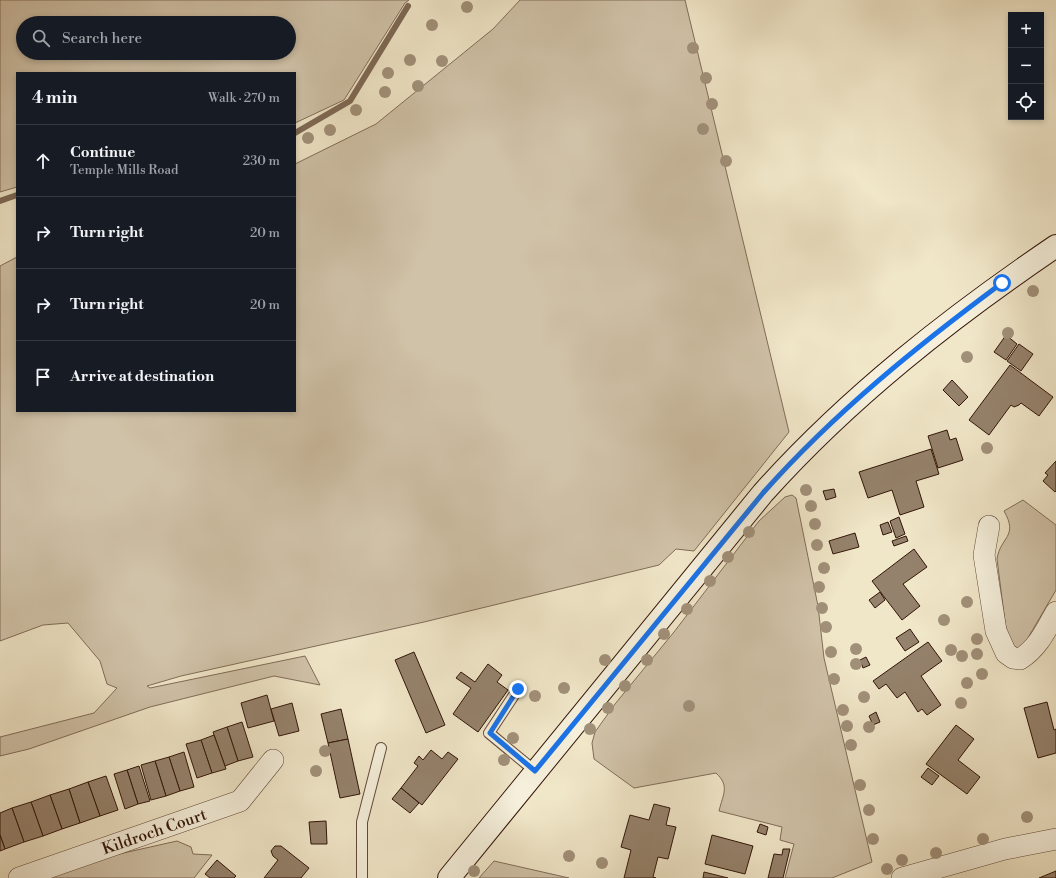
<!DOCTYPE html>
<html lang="en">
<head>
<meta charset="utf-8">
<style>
	:root { --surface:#171b24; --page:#242831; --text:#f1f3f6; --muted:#9ea1a6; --line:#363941 }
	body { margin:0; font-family:"Libre Bodoni",serif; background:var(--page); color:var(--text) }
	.controls { position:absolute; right:12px; top:12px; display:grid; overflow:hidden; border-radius:0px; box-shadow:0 2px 6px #0003 }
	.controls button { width:36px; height:36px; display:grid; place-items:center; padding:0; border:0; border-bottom:1px solid var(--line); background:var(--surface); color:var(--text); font:20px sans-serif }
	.stop { position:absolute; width:12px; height:12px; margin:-9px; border:3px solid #1a73e8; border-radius:50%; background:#fff }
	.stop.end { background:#1a73e8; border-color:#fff; box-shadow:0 1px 4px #0008 }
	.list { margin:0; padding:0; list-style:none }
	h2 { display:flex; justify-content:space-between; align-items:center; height:52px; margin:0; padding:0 16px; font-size:17px }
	h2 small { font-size:13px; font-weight:400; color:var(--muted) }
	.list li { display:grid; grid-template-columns:26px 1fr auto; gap:12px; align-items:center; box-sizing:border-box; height:72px; padding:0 16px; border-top:1px solid var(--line) }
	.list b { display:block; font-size:15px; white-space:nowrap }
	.list p { margin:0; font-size:13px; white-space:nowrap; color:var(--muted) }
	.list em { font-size:13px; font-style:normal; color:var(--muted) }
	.icon { flex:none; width:22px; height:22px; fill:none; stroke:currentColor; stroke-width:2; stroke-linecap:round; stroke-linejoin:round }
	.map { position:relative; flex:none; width:1056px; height:878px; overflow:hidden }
	.search { position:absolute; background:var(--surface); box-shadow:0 2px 6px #0003; left:16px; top:16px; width:280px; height:44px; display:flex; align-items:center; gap:10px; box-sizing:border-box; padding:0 14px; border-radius:22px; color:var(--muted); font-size:15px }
	.panel { position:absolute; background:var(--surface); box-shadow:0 2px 6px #0003; left:16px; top:72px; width:280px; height:340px; border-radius:0px }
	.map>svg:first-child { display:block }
	.green { fill:#d0c2a8; stroke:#816c58; fill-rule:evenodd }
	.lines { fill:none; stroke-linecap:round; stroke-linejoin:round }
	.stream { stroke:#7d6855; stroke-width:6 }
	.building { fill:#95826c; stroke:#321509 }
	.lane-casing { stroke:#624939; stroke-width:12 }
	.street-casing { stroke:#624939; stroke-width:22 }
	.secondary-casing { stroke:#321509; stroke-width:24 }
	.lane { stroke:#f5efdb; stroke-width:10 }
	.street { stroke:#f5efdb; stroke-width:21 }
	.secondary { stroke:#f5efdb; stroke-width:22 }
	.tree { fill:#a19079 }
	.route { stroke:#1a73e8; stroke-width:5 }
	.labels { text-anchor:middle; stroke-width:3; stroke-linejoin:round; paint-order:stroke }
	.street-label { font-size:16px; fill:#321509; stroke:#f5efdb }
</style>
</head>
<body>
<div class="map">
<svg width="1056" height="878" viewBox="0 0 1056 878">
	<rect width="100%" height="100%" fill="#f0e6c8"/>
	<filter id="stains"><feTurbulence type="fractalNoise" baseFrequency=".005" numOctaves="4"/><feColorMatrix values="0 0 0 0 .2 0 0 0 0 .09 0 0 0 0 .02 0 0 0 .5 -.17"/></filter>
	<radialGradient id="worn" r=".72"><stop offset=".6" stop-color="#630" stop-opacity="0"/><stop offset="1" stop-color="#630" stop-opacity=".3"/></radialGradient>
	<g class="green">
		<path d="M0 0H409L405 3 344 100 295 123V73H17V187L0 192ZM23 23H289V53H23Z"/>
		<polygon points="520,0 685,0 789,432 694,551 676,549 659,565 424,622 181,676 147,686 150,688 305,656 320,685 274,676 150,707 29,749 0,756 0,737 94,713 117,688 107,684 100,661 68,623 43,625 0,641 0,266 17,257 17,411 295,411 295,164 376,124 493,29"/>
		<path d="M792 495 796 498 818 606 824 658 872 862 832 878H785L794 844 780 840 782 827 719 811C723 794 730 786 716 773L634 788 594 759 592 743 595 732 615 704 674 632 759 521 785 497Z"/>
		<path d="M1023 500 1056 525V590L1022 648 1014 650 1008 645 997 559C1000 537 1019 537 1004 511Z"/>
		<polygon points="177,841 191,847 193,854 212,855 194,878 49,878 110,856"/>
		<polygon points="494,861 569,878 479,878"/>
	</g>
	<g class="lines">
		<g class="stream">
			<polyline points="295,133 350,101 408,6"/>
			<polyline points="0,201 17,195"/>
		</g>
	</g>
	<g class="building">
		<polygon points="1006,335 1017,344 1006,360 994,352"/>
		<polygon points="1019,344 1033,354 1021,371 1007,361"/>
		<polygon points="1010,365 1053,397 1039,416 1021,403 1019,405 1014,407 1011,405 989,435 969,420"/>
		<polygon points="952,380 968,397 959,406 943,390"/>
		<polygon points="947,430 950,440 956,438 963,460 938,468 928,436"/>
		<polygon points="931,449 939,474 916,481 924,507 900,515 892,490 868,498 859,472"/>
		<polygon points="1056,461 1056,491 1055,492 1043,481 1048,475 1045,473"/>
		<polygon points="834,489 836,497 826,500 823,491"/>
		<polygon points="899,517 905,534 896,538 890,521"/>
		<polygon points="888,522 892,532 883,535 880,525"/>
		<polygon points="855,533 859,547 833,554 829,541"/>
		<polygon points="906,536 908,541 894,546 892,541"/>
		<polygon points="914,549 927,567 903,584 920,606 902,620 872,581"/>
		<polygon points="880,592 885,600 875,608 869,600"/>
		<polygon points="910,629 919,642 905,651 896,638"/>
		<polygon points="928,642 942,661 921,676 941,705 927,715 922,709 918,712 905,692 897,698 886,684 879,689 873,681"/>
		<polygon points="414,652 445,725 426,733 395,660"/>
		<polygon points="866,657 870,665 863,668 860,660"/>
		<polygon points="488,664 502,675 497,682 508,690 478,732 453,714 471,688 456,678 461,672 475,682"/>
		<polygon points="267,695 274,721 248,728 241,703"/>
		<polygon points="1047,702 1054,730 1056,729 1056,753 1038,758 1024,708"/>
		<polygon points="292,703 299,731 279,736 271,709"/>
		<polygon points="341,709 348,739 328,743 321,714"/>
		<polygon points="876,712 880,722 873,725 869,716"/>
		<polygon points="242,722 253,757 238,761 227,727"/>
		<polygon points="956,725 974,739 958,760 980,777 967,794 926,764"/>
		<polygon points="227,727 238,761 225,766 213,732"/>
		<polygon points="214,735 226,769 212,773 201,740"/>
		<polygon points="348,739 360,794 340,798 328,743"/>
		<polygon points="201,740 212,773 197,778 186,744"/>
		<polygon points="431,750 442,759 448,752 458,759 422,805 401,788 418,766 414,763 419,756 423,760"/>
		<polygon points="184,752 194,787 180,791 169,757"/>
		<polygon points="169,757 180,791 166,796 155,761"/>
		<polygon points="155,761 166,796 151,800 141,765"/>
		<polygon points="139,766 150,801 138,804 127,770"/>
		<polygon points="928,768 939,776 932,785 921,777"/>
		<polygon points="127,770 138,804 125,809 114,774"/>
		<polygon points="106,776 118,810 100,816 88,782"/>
		<polygon points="88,782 100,816 80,823 69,789"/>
		<polygon points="401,788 419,803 410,813 392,799"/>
		<polygon points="69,789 80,823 62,829 50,795"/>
		<polygon points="50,795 62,829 43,836 31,802"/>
		<polygon points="31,802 43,836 24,842 12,808"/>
		<polygon points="654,804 670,808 666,825 676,827 668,859 658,857 653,877 656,878 624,878 631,850 621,847 630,815 649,820"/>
		<polygon points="12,808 24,842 5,849 0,835 0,813"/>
		<polygon points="326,821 327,844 311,844 309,822"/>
		<polygon points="760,824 768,827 766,835 757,832"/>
		<polygon points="0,835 5,849 0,851"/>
		<polygon points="712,835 753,846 745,874 705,864"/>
		<polygon points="275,846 281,846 309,868 301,878 264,878 278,860 273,856 271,851"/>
		<polygon points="783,849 790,849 783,878 768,878 774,854 782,855"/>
		<polygon points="217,860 236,876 234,878 210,878 205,874"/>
		<polygon points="1056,871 1056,878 1039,878"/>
		<polygon points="704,872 728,878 703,878"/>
	</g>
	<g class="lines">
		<defs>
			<g id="lane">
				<polyline points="518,689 489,733 535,771"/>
				<polyline points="362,878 362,822 381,748"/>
			</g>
			<g id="street">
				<path d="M989 526 984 555 996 631 1006 653 1013 658 1020 659C1038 648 1046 630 1056 612"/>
				<path id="s1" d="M19 878 240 801 273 760"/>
				<polyline points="902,878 1005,849 1056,839"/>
			</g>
			<path id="secondary" d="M449 878 763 493C849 397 950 318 1056 246"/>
		</defs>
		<use href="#lane" class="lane-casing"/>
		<use href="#street" class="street-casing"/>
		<use href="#secondary" class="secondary-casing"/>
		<use href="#lane" class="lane"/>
		<use href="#street" class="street"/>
		<use href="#secondary" class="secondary"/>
	</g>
	<g class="tree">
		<circle cx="467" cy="7" r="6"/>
		<circle cx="432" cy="25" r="6"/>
		<circle cx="693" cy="48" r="6"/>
		<circle cx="410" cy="60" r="6"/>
		<circle cx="442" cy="61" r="6"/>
		<circle cx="388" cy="73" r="6"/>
		<circle cx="706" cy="78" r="6"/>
		<circle cx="418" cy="86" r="6"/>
		<circle cx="385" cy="92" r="6"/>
		<circle cx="712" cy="104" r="6"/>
		<circle cx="356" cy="110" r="6"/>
		<circle cx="703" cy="129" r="6"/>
		<circle cx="330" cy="130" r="6"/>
		<circle cx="308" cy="138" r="6"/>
		<circle cx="726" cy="161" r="6"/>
		<circle cx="1033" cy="291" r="6"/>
		<circle cx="1008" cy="333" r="6"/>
		<circle cx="967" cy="357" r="6"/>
		<circle cx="987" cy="448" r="6"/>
		<circle cx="806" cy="490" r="6"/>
		<circle cx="811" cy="506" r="6"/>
		<circle cx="815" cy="524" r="6"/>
		<circle cx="749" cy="532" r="6"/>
		<circle cx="817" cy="545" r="6"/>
		<circle cx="728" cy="557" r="6"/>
		<circle cx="824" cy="568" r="6"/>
		<circle cx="710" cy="581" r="6"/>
		<circle cx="819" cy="587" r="6"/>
		<circle cx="967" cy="602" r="6"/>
		<circle cx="822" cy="608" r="6"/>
		<circle cx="687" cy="609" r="6"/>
		<circle cx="944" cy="620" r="6"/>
		<circle cx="826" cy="627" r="6"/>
		<circle cx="664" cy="634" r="6"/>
		<circle cx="977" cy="639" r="6"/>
		<circle cx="856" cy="649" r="6"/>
		<circle cx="951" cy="650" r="6"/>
		<circle cx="831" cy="652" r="6"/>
		<circle cx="977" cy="654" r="6"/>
		<circle cx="962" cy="656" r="6"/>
		<circle cx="605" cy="660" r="6"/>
		<circle cx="647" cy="660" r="6"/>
		<circle cx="856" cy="664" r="6"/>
		<circle cx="982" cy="674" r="6"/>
		<circle cx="834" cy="679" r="6"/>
		<circle cx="967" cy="683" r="6"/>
		<circle cx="625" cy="686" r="6"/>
		<circle cx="564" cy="688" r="6"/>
		<circle cx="535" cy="696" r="6"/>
		<circle cx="864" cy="697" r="6"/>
		<circle cx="961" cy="703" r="6"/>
		<circle cx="689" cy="706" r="6"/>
		<circle cx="608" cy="708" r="6"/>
		<circle cx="843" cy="710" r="6"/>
		<circle cx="847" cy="726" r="6"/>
		<circle cx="869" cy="727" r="6"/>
		<circle cx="590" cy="729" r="6"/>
		<circle cx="513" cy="738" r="6"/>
		<circle cx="851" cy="745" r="6"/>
		<circle cx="325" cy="751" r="6"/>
		<circle cx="504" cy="760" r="6"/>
		<circle cx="316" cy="771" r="6"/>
		<circle cx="860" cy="785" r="6"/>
		<circle cx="869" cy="810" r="6"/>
		<circle cx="1027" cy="817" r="6"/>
		<circle cx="873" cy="839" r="6"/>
		<circle cx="983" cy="839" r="6"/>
		<circle cx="936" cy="853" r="6"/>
		<circle cx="569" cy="856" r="6"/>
		<circle cx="902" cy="860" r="6"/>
		<circle cx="602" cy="863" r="6"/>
		<circle cx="887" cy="869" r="6"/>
		<circle cx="474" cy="871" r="6"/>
	</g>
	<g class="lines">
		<path class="route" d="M518 689 490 733 535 771 763 493C834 413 917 346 1002 283"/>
	</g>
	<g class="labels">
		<g class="street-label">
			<text dy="6" stroke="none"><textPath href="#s1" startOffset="143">Kildroch Court</textPath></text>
		</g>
	</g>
	<rect width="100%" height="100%" filter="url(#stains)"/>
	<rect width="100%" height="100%" fill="url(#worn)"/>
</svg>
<div class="controls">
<button>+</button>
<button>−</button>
<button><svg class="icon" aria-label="locate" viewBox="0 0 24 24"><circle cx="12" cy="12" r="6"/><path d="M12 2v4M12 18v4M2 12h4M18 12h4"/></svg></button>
</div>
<div class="stop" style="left:1002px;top:283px"></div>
<div class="stop end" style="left:518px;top:689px"></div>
<div class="search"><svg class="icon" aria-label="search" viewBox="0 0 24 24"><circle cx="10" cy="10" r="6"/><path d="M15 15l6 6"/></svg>Search here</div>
<section class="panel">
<h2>4 min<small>Walk · 270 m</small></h2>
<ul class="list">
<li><svg class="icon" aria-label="ahead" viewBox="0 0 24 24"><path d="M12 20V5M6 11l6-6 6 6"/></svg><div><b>Continue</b><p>Temple Mills Road</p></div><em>230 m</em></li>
<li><svg class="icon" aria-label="right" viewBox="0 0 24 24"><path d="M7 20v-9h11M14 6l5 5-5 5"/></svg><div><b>Turn right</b></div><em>20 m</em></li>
<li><svg class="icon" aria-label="right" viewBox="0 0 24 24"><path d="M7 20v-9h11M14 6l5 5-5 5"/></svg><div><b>Turn right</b></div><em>20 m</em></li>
<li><svg class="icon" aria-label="arrive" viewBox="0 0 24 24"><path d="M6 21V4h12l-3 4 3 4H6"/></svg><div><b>Arrive at destination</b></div></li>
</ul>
</section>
</div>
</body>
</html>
